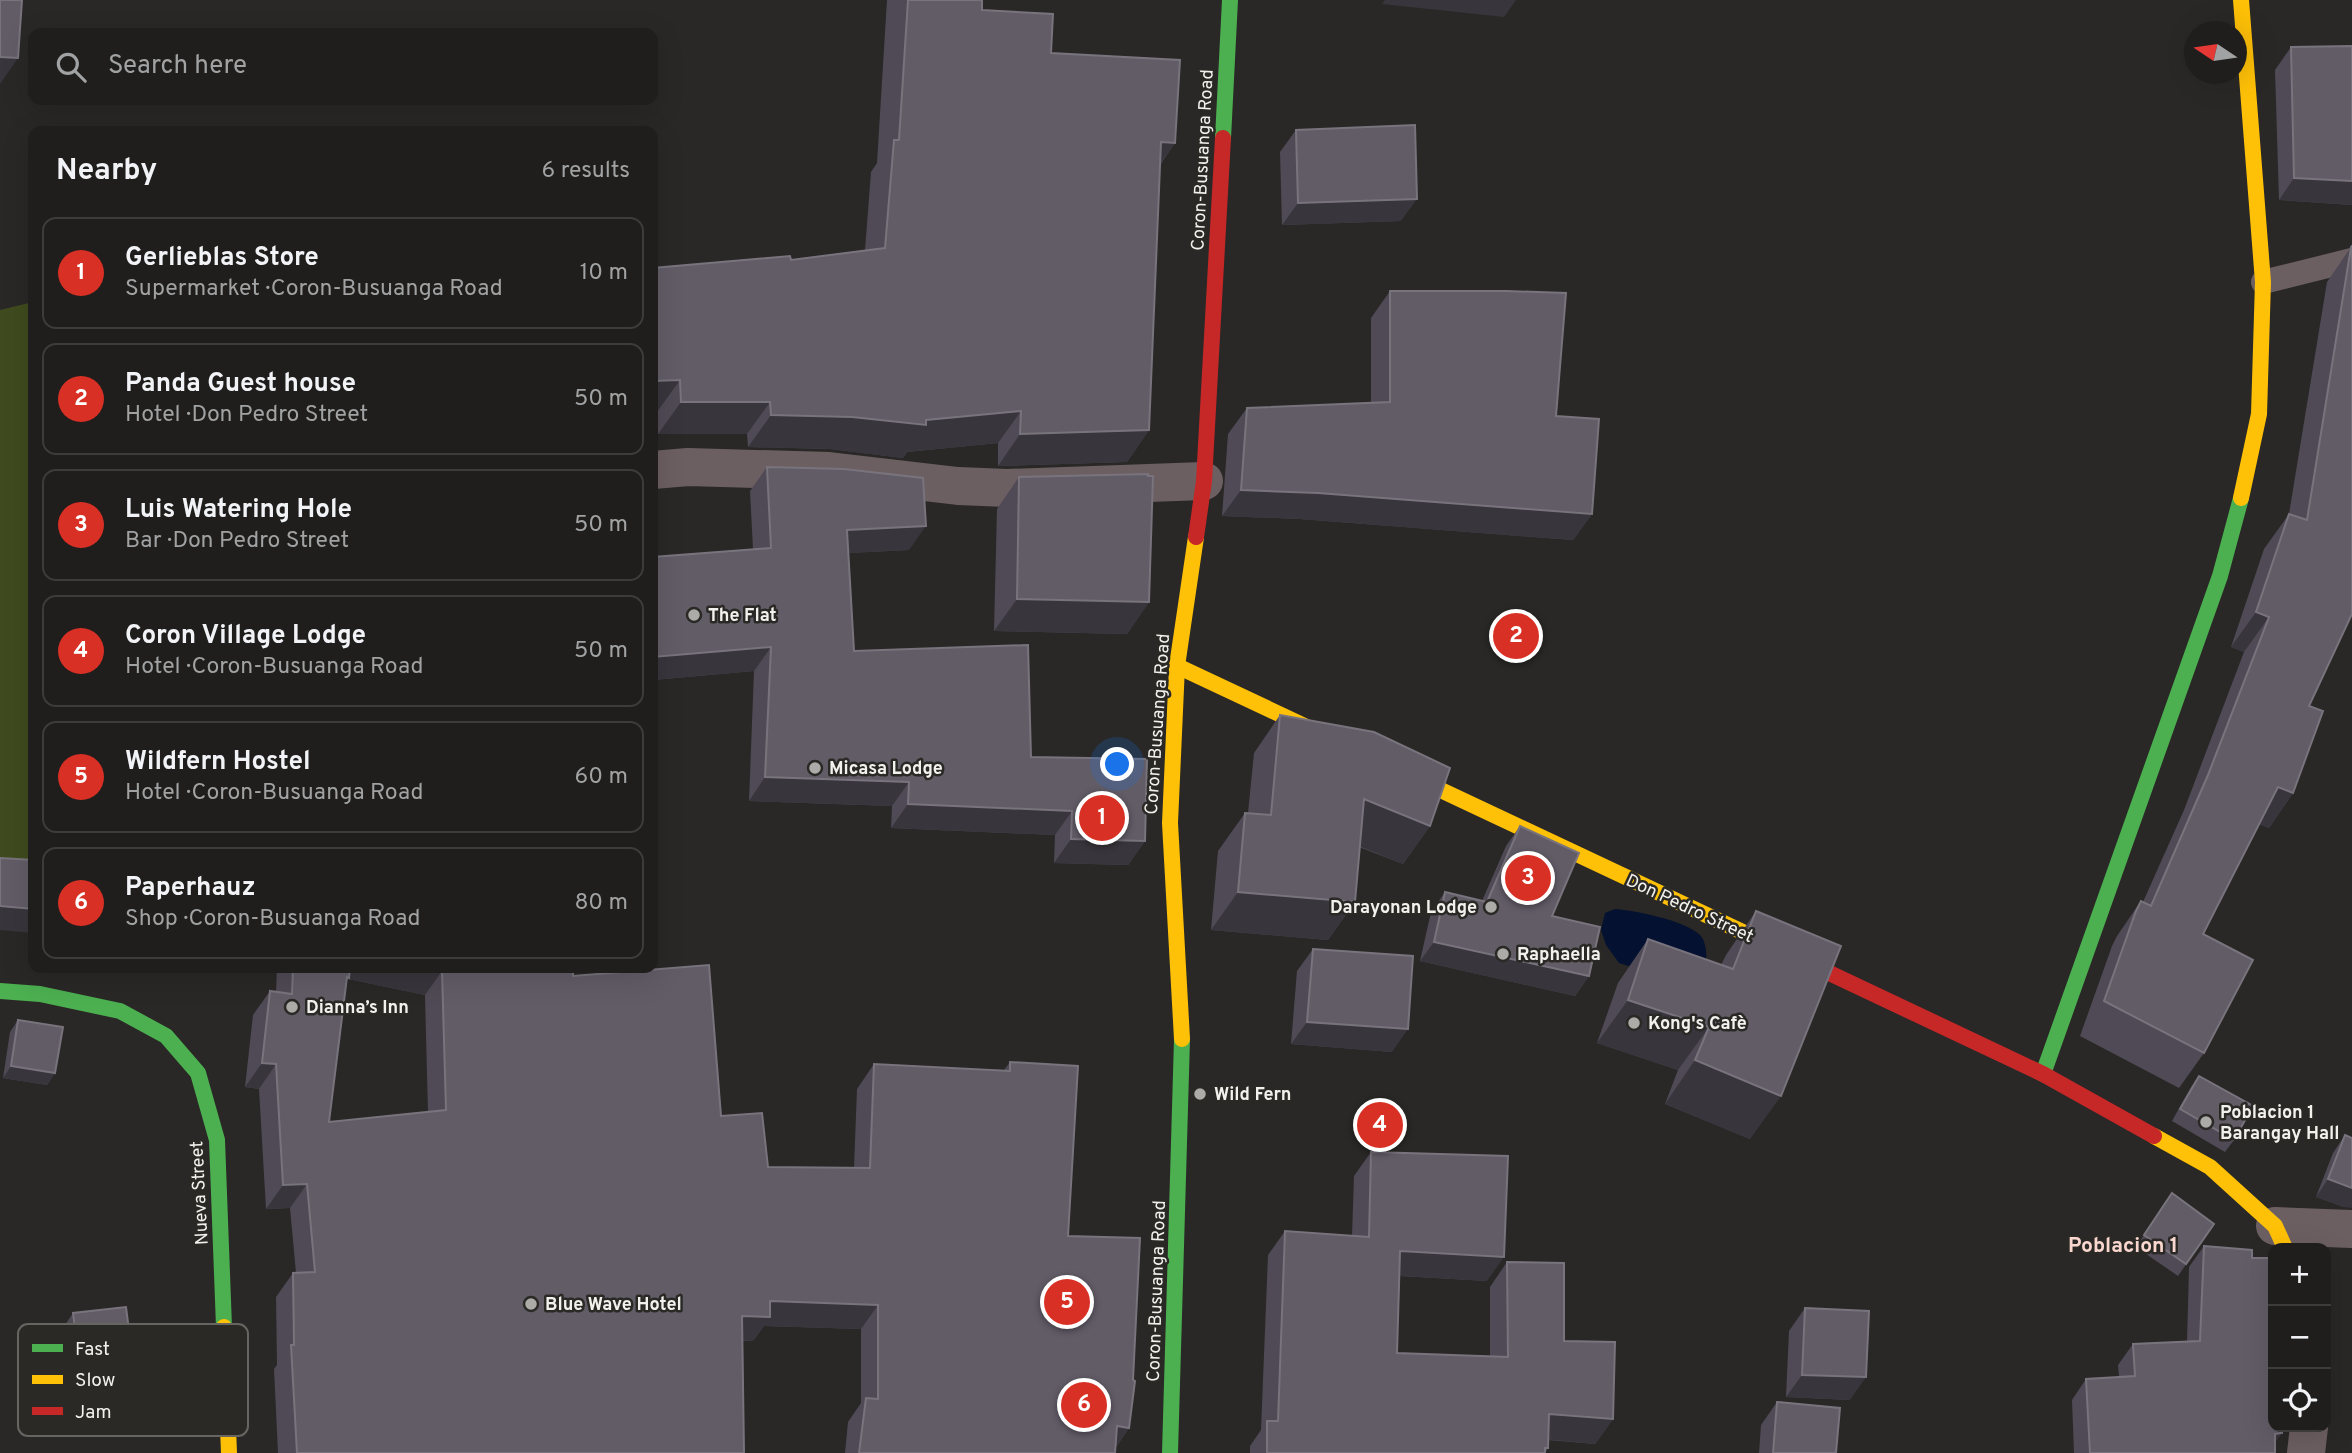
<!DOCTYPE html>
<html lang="en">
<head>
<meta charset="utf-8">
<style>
	:root { --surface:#1f1e1c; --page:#2c2b29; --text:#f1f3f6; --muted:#a1a2a3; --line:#3c3c3b; --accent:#d93025 }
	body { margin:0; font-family:Overpass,sans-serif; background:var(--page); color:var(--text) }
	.controls { position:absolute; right:21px; bottom:21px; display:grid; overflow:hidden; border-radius:14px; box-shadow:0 7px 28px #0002 }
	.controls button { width:63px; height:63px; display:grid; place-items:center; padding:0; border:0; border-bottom:2px solid var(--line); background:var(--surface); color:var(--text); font:35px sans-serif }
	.compass { position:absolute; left:2184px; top:21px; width:63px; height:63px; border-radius:50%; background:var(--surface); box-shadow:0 7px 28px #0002; rotate:283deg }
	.you { position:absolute; left:1118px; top:765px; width:24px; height:24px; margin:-18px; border:5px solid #fff; border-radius:50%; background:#1a73e8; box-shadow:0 0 0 10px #1a73e833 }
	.badge { display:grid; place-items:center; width:46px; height:46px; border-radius:50%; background:var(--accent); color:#fff; font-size:23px; font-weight:700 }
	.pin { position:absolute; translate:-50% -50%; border:4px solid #fff; box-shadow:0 2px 7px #0006 }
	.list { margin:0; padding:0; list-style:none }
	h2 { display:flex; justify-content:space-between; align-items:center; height:91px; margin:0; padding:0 28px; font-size:30px }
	h2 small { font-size:23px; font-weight:400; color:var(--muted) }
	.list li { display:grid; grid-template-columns:46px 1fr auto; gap:21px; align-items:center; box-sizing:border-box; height:112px; margin:0 14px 14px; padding:0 14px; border:2px solid var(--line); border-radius:14px }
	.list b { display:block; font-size:26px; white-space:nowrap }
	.list p { margin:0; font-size:23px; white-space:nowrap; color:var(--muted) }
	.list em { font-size:23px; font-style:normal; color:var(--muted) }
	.icon { flex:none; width:38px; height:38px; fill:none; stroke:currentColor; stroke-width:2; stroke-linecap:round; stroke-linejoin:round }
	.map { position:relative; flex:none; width:2352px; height:1453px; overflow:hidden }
	.search { position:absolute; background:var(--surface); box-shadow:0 7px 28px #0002; left:28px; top:28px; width:630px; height:77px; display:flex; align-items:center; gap:18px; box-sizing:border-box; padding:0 24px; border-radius:14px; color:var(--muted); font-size:26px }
	.panel { position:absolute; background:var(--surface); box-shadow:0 7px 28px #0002; left:28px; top:126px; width:630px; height:847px; border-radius:14px }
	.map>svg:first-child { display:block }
	.green { fill:#3f4b1e }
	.water { fill:#041130 }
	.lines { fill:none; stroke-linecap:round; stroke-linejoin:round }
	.lane { stroke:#6c5f62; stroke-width:24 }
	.street { stroke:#6c5f62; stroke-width:38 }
	.fast { stroke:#4caf50; stroke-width:16 }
	.slow { stroke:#ffc107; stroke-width:16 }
	.jam { stroke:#c62828; stroke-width:16 }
	.wall { fill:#504a56; fill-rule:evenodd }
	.shaded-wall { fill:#39353c }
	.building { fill:#625c67; stroke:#78737c; stroke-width:2 }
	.poi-dot { fill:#acaba8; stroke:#2a2925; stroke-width:2.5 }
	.labels { text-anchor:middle; stroke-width:5; stroke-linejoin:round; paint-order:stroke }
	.street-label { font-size:18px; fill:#f2f1ee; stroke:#2a2925 }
	.poi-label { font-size:18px; font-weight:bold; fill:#f2f1ee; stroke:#2a2925; text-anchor:start }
	.quarter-label { font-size:21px; font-weight:bold; fill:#f9d7cf; stroke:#2a2925 }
	.key { fill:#2a2925; stroke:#666561; stroke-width:2 }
	.key-label { font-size:19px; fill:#f2f1ee }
</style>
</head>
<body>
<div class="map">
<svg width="2352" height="1453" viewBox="0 0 2352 1453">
	<rect width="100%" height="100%" fill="#292826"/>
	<polygon class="green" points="33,302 33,925 0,923 0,310"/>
	<path class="water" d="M1615 909C1634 910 1694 922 1703 939 1708 950 1706 961 1705 972L1681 983 1619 963 1606 945 1601 930 1605 913Z"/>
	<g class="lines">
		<polyline class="lane" points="2263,282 2352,260"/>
		<g class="street">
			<polyline points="653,470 688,467 829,471 958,486 1007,488 1204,481"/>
			<polyline points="2275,1226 2352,1229"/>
			<polyline points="2306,1453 2309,1427"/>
		</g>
		<g class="fast">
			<polyline points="1223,138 1230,0"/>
			<polyline points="0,991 40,994 120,1011 166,1036 198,1073 217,1140 224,1327"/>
			<polyline points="2043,1074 2220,576 2241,498"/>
			<polyline points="1170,1453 1182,1039"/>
		</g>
		<g class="slow">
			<polyline points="2241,0 2263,282 2259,414 2241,498"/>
			<polyline points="1177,666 1330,738"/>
			<polyline points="1394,768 1787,953"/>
			<polyline points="1182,1039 1170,823 1177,666 1196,537"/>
			<polyline points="2154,1136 2210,1167 2275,1226 2285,1248"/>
			<polyline points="224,1327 229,1453"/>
		</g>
		<g class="jam">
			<polyline points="1196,537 1204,481 1223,138"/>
			<polyline points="1787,953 2043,1074 2154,1136"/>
		</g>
	</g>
	<g class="wall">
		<polygon points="887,0 982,0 982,10 1051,53 1175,143 1160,165 1149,430 1127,462 998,466 998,443 907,452 903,458 830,449 748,447 747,434 658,434 653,268 791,260 865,250 871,172 877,163"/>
		<polygon points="2291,47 2352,205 2279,200 2275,70"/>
		<polygon points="1296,130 1401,221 1282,225 1280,152"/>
		<polygon points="2351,247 2309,706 2293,793 2269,828 2259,824 2203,934 2204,1053 2179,1088 2080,1036 2112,946 2117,936 2141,901 2143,902 2184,810 2244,652 2231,647 2264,549 2289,514 2327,282"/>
		<polygon points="1390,291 1556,416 1592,514 1573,540 1300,519 1222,516 1228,434 1247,408 1371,403 1371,318"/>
		<polygon points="767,467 909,550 848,553 854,651 1031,757 1145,841 1128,865 1054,863 1055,835 891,828 892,806 749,801 754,671 653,680 653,557 753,549 750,491"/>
		<polygon points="1019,477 1149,602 1127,634 994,631 997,509"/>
		<polygon points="1280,715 1430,826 1403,864 1359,847 1355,902 1328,940 1211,930 1218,851 1245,813 1248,813 1254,753"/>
		<polygon points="1520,826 1552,916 1589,976 1575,996 1420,961 1431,912 1445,892 1482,901 1506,846"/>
		<polygon points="1756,911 1750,1139 1665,1104 1678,1070 1597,1043 1618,983 1648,939 1721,965 1726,955"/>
		<polygon points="1313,949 1392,1052 1291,1044 1297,971"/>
		<path d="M277 968H573V976L721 1116 768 1167 854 1168 857 1089 874 1064 1004 1070 1010 1062 1068 1236 1129 1428 1116 1447 1115 1453H845L848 1422 861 1403V1329L764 1326 753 1341H743L744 1453H278L274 1369 277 1365 276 1297 293 1273H296L290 1208 266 1209 259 1089 245 1087 253 1015 270 991 276 992ZM348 979 425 995 428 1112 329 1122 346 982Z"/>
		<polygon points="18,1020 55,1073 47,1085 3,1078 10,1032"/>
		<polygon points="2199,1076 2234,1140 2225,1152 2172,1121 2191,1087"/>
		<polygon points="2345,1135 2344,1207 2316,1197 2333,1153"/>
		<polygon points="1371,1152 1487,1281 1400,1276 1397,1353 1490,1356 1490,1287 1507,1262 1564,1341 1613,1419 1595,1444 1548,1440 1548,1448 1545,1453 1250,1453 1250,1446 1261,1430 1268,1255 1285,1231 1352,1236 1354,1176"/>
		<polygon points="2172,1193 2214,1224 2178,1276 2136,1247"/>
		<polygon points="2204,1246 2252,1258 2275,1443 2275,1453 2074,1453 2072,1400 2086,1379 2119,1377 2118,1365 2133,1344 2187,1342 2189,1267"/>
		<polygon points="1805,1308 1850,1400 1786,1397 1789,1331"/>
		<polygon points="73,1313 132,1354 124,1366 71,1373 65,1325"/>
		<polygon points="1777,1402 1836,1453 1759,1453 1761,1425"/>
	</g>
	<g class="shaded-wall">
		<polygon points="1385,0 1516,0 1504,17 1382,4"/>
		<polygon points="0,57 18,58 0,84"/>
		<polygon points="1161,142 1175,143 1152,175"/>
		<polygon points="2294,178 2352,181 2352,205 2279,200"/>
		<polygon points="1417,199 1401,221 1282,225 1298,203"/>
		<polygon points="680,380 657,412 653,412 653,381"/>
		<polygon points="681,402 770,402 747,434 658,434"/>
		<polygon points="1021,411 998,443 907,452 903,458 830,449 748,447 771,415 926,420"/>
		<polygon points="1149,430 1127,462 998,466 1020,434"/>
		<polygon points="1241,490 1318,493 1592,514 1573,540 1300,519 1222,516"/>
		<polygon points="926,526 909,550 830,554 847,530"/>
		<polygon points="1017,599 1149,602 1127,634 994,631"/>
		<polygon points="2256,612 2269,617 2244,652 2231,647"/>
		<polygon points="771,647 754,671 653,680 653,657"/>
		<polygon points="765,777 909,782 892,806 749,801"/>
		<polygon points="2278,787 2293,793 2269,828 2254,822"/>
		<polygon points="1364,799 1430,826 1403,864 1337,837"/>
		<polygon points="908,804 1072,811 1055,835 891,828"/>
		<polygon points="1071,839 1145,841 1128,865 1054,863"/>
		<polygon points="1238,892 1355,902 1328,940 1211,930"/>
		<polygon points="0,906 33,909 33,933 0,930"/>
		<polygon points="1434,942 1589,976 1575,996 1420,961"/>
		<polygon points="339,968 428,968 442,971 425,995 348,979 332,1002"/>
		<polygon points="1628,1000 1709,1027 1678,1070 1597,1043"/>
		<polygon points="1307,1022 1408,1029 1392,1052 1291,1044"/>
		<polygon points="1695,1060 1781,1096 1750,1139 1665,1104"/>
		<polygon points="262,1063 276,1064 259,1089 245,1087"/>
		<polygon points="11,1066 55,1073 47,1085 3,1078"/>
		<polygon points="2328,1179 2352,1188 2352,1208 2344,1207 2316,1197"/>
		<polygon points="307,1184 290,1208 266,1209 283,1185"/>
		<polygon points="1400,1251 1504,1257 1487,1281 1383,1275"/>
		<polygon points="770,1301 878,1305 861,1329 764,1326 753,1341 725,1340 742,1316"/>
		<polygon points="132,1354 124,1366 71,1373 79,1361"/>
		<polygon points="1802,1375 1866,1377 1850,1400 1786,1397"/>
		<polygon points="1549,1414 1613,1419 1595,1444 1532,1438"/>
		<polygon points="1117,1426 1129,1428 1112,1452"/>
		<polygon points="2282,1433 2268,1453 2275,1434"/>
	</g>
	<g class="building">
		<polygon points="0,0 22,0 18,58 0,57"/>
		<polygon points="908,0 982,0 982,10 1053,14 1051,53 1180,60 1175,143 1161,142 1149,430 1020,434 1021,411 926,420 926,425 852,417 771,415 770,402 681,402 680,380 653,381 653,268 790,256 791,260 885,248 894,140 899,140"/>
		<polygon points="2352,46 2352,181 2294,178 2291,47"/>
		<polygon points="1415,125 1417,199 1298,203 1296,130"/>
		<polygon points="2352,246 2352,614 2309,706 2323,711 2293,793 2278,787 2203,934 2253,960 2204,1053 2104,1001 2136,911 2141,901 2151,906 2208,775 2269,617 2256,612 2289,514 2307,520 2351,247"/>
		<polygon points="1390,291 1507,291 1566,293 1556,416 1599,419 1592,514 1318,493 1241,490 1247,408 1390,402"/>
		<polygon points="767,467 844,469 923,478 926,526 847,530 854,651 1028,645 1031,757 1147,759 1145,841 1071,839 1072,811 908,804 909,782 765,777 771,647 653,657 653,557 771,548"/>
		<polygon points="1148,474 1148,476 1153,476 1149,602 1017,599 1019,477"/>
		<polygon points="1280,715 1374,732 1450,768 1430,826 1364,799 1355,902 1238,892 1245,813 1271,815"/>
		<polygon points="1520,826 1579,853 1552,916 1600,927 1589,976 1434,942 1445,892 1487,902"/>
		<polygon points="0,858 33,860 33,909 0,906"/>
		<polygon points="1756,911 1841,946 1781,1096 1695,1060 1709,1027 1628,1000 1648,939 1733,969"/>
		<polygon points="1313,949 1413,956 1408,1029 1307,1022"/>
		<polygon points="709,965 721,1116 762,1113 768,1167 870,1168 874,1064 1010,1071 1010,1062 1078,1066 1068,1236 1140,1238 1133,1380 1135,1381 1129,1428 1117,1426 1115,1453 859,1453 866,1398 878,1399 878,1305 770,1301 770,1317 742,1316 744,1453 297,1453 291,1345 294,1345 293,1273 315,1272 307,1184 283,1185 276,1064 262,1063 270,991 292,994 293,968 350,968 349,978 347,977 329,1122 446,1110 442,971 428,968 573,968 573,976"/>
		<polygon points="18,1020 63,1027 55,1073 11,1066"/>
		<polygon points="2199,1076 2253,1106 2234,1140 2180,1109"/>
		<polygon points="2345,1135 2352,1138 2352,1188 2328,1179"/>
		<polygon points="1371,1152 1508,1156 1504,1257 1400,1251 1397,1353 1508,1357 1507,1262 1564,1263 1564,1341 1615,1342 1613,1419 1549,1414 1548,1448 1545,1448 1545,1453 1267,1453 1267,1421 1278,1421 1285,1231 1369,1237"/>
		<polygon points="2172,1193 2214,1224 2186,1264 2144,1235"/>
		<polygon points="2204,1246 2252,1250 2252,1258 2273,1258 2273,1427 2282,1427 2282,1433 2275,1434 2275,1453 2090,1453 2086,1379 2135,1376 2133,1344 2200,1341"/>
		<polygon points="126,1307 132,1354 79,1361 73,1313"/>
		<polygon points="1805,1308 1869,1311 1866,1377 1802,1375"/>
		<polygon points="1777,1402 1840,1408 1836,1453 1773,1453"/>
	</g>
	<g class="poi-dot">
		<circle cx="694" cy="615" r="7"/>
		<circle cx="815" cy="768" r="7"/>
		<circle cx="1491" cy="907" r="7"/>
		<circle cx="1503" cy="954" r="7"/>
		<circle cx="292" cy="1007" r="7"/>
		<circle cx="1634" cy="1023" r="7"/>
		<circle cx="1200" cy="1094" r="7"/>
		<circle cx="2206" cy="1122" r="7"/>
		<circle cx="531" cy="1304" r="7"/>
	</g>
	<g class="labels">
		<g class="street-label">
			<text transform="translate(1202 160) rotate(-87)" y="6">Coron-Busuanga Road</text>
			<text transform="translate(1157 724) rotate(-86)" y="6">Coron-Busuanga Road</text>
			<text transform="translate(1690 908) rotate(25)" y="6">Don Pedro Street</text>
			<text transform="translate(199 1193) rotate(-93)" y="6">Nueva Street</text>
			<text transform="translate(1156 1291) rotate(-88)" y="6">Coron-Busuanga Road</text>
		</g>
		<g class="poi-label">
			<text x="708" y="621">The Flat</text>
			<text x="829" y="774">Micasa Lodge</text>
			<text x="1477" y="913" text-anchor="end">Darayonan Lodge</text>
			<text x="1517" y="960">Raphaella</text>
			<text x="306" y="1013">Dianna’s Inn</text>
			<text x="1648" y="1029">Kong's Cafè</text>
			<text x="1214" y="1100">Wild Fern</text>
			<text x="2220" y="1118">Poblacion 1<tspan x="2220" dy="21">Barangay Hall</tspan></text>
			<text x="545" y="1310">Blue Wave Hotel</text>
		</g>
		<g class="quarter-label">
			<text x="2123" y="1252">Poblacion 1</text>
		</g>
	</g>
	<rect x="18" y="1324" width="230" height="112" rx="10" class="key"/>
	<rect x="32" y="1344" width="31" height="8" fill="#4caf50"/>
	<rect x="32" y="1375" width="31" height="9" fill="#ffc107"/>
	<rect x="32" y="1407" width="31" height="8" fill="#c62828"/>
	<g class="key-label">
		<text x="75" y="1355">Fast</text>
		<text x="75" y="1386">Slow</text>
		<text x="75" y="1418">Jam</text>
	</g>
</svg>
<div class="controls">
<button>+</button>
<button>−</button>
<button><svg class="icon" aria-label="locate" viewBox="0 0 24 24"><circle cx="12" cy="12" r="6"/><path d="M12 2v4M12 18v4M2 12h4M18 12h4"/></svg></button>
</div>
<svg class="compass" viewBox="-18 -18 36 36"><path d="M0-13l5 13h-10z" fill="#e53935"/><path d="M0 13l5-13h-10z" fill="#a1a2a3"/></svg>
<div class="you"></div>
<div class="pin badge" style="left:1102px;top:818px">1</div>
<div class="pin badge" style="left:1516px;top:636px">2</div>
<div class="pin badge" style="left:1528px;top:878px">3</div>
<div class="pin badge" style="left:1380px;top:1125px">4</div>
<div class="pin badge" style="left:1067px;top:1302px">5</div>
<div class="pin badge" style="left:1084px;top:1405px">6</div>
<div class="search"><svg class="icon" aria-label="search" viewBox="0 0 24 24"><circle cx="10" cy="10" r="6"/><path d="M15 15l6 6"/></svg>Search here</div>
<section class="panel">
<h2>Nearby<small>6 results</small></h2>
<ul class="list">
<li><span class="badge">1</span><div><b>Gerlieblas Store</b><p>Supermarket · Coron-Busuanga Road</p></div><em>10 m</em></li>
<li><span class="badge">2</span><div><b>Panda Guest house</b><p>Hotel · Don Pedro Street</p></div><em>50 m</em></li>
<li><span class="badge">3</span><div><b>Luis Watering Hole</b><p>Bar · Don Pedro Street</p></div><em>50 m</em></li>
<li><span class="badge">4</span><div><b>Coron Village Lodge</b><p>Hotel · Coron-Busuanga Road</p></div><em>50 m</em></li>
<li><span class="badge">5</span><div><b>Wildfern Hostel</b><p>Hotel · Coron-Busuanga Road</p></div><em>60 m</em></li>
<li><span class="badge">6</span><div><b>Paperhauz</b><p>Shop · Coron-Busuanga Road</p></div><em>80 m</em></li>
</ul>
</section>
</div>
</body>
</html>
